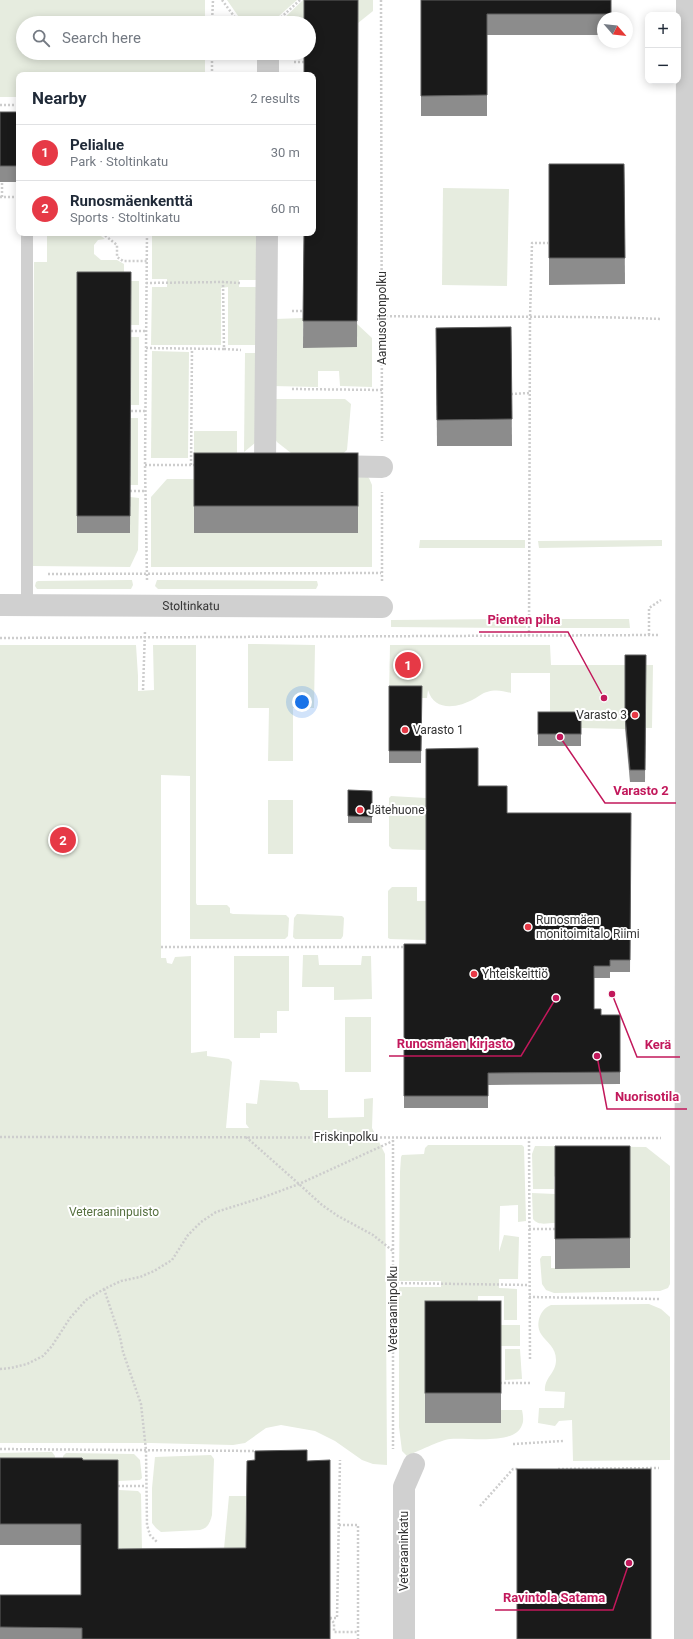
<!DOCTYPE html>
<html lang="en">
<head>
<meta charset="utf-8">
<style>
	:root { --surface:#fff; --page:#f6f6f7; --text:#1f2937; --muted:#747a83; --line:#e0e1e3; --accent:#e63946 }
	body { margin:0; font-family:Roboto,sans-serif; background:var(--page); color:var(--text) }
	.controls { position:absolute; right:12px; top:12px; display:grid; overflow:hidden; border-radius:8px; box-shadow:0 2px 10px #0003 }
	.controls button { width:36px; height:36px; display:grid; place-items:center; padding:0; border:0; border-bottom:1px solid var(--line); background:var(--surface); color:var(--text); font:20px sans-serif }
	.compass { position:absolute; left:597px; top:12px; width:36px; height:36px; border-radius:50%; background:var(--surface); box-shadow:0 2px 10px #0003; rotate:118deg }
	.you { position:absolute; left:302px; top:702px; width:14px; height:14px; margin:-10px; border:3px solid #fff; border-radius:50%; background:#1a73e8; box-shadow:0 0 0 6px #1a73e833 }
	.badge { display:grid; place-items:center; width:26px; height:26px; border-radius:50%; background:var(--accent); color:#fff; font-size:13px; font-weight:700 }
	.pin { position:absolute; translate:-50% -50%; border:2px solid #fff; box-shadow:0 1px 4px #0006 }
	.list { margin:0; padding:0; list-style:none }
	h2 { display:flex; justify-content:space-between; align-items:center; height:52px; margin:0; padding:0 16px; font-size:17px }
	h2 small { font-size:13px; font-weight:400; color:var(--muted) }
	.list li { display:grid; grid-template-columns:26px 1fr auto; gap:12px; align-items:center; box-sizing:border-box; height:56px; padding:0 16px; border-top:1px solid var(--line) }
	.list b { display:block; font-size:15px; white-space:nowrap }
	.list p { margin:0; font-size:13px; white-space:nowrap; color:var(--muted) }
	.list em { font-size:13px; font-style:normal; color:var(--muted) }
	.icon { flex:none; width:22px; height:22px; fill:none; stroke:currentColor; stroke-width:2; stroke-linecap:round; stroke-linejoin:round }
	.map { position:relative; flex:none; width:693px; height:1639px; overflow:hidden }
	.search { position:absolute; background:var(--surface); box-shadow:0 2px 10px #0003; left:16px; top:16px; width:300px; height:44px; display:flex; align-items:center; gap:10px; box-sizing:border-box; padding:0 14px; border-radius:22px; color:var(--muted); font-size:15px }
	.panel { position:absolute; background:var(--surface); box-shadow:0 2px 10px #0003; left:16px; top:72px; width:300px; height:164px; border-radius:8px }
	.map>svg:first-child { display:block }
	.green { fill:#e6ecdf }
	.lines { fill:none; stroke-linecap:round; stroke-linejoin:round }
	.path { stroke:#cdcdcd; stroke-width:2.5; stroke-dasharray:2 2; stroke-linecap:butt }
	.lane { stroke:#d0d0d0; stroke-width:12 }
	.street { stroke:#d0d0d0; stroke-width:22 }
	.wall { fill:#8c8c8c }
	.building { fill:#1a1a1a; stroke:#5f5f5f }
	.poi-dot { fill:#e63946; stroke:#fff; stroke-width:1.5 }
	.labels { text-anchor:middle; stroke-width:4; stroke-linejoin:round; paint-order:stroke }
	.street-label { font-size:12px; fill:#333; stroke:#fff }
	.poi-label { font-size:12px; fill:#333; stroke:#fff; text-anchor:start }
	.park-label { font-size:12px; fill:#56703f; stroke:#fff }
	.leader { fill:none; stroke:#c2185b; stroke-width:1.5 }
	.callout-dot { fill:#c2185b; stroke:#fff; stroke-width:1.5 }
	.callout-label { font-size:13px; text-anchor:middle; font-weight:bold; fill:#c2185b; stroke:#fff; stroke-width:4; stroke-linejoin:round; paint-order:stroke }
</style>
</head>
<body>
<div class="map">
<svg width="693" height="1639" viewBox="0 0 693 1639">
	<rect width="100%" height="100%" fill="#fff"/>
	<g class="green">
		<polygon points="0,0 205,0 205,23 23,23 23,53 205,53 205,75 19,75 19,97 0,97"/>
		<polygon points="227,0 297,0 271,23 243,23"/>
		<polygon points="303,0 373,0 373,11 358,23 279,23"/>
		<polygon points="274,72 303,72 303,75 271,75"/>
		<polygon points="443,188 509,189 507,286 442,285"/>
		<polygon points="47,233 97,233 105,239 98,240 94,245 94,254 101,260 117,260 124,264 124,281 139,281 139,325 131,325 77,289 77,532 130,533 130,497 139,498 138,550 130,567 32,566 34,262 47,262"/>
		<polygon points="152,233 259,233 259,280 239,280 239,287 258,287 258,345 228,345 228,287 221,288 221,345 151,345 152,287 167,287 167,279 152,279"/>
		<polygon points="303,318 303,347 357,324 372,338 372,387 340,386 339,371 318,371 318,387 272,386 275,319"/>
		<polygon points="131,337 139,337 139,405 130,405"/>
		<polygon points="152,351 189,352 188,458 151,458"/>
		<polygon points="245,353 259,353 255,443 244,452"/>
		<polygon points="272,399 345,399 351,404 347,450 338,458 291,453 277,442 272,434"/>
		<polygon points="131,418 138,418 138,485 130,485"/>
		<rect x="194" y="431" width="43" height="26"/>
		<polygon points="365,475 369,478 372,485 372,567 151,567 151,497 167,479 328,479"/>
		<polygon points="420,540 525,540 525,548 419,548"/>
		<polygon points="662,540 662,546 539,548 538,541"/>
		<polygon points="129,580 132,580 133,585 131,589 37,589 35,586 36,582 38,581"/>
		<polygon points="157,580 317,581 318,585 316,589 158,589 155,586"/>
		<polygon points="526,619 526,628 391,627 391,620"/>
		<polygon points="535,619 629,619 630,628 535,628"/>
		<polygon points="248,644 315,645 314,708 293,708 293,761 268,761 269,708 248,708"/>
		<polygon points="0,645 136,645 138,676 138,691 154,690 153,645 196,645 196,903 197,905 227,905 230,908 230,913 233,914 286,915 289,918 288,936 285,939 190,939 190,776 161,775 161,958 166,958 167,963 172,964 175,957 191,956 191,1053 207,1051 207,1056 229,1059 232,1062 226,1128 249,1128 246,1124 246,1103 257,1104 260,1080 297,1082 299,1084 300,1090 328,1090 328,1118 364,1117 364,1099 373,1098 372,1128 385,1154 387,1465 373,1464 362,1460 335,1441 315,1431 281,1425 266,1428 245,1443 233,1445 151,1443 0,1443"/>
		<path d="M390 645H550L551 665H653L652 728H646V702H625V729L581 728V724H550V673H511V693C503 691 496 689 487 692 482 693 478 697 474 699 458 708 434 712 428 690L427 698H389Z"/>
		<polygon points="391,796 426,798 426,850 392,849 389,846 389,798"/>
		<rect x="268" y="800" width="25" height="54"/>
		<polygon points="392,887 417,887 417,901 426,901 425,940 390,939 388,938 388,891"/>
		<polygon points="297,914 342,916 344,918 343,936 341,939 295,939 293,937 294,918"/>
		<polygon points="303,955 318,955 319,965 361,965 362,956 371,956 372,999 334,1000 334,987 302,987"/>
		<polygon points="234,956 289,956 289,1011 277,1011 277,1033 260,1033 260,1038 234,1038"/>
		<rect x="345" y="1017" width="26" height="55"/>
		<path d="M428 1145H522L524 1147 526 1221 518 1222V1205L500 1206 499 1252 504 1235 519 1237 518 1279H499V1288L517 1289V1320H504V1296H478L477 1325H520V1346H500L425 1423H500L501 1410H522C523 1415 524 1421 522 1425 515 1446 467 1437 450 1439 441 1440 416 1452 407 1456L402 1451 399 1427V1287H441V1281H399L400 1172 401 1157 402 1155 424 1154 425 1148Z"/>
		<polygon points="535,1146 646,1147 670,1166 670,1284 668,1288 660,1291 554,1293 546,1290 542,1284 540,1259 542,1256 551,1256 551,1268 630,1268 555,1176 554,1177 554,1189 533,1189 532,1154"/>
		<path d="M532 1193 555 1194V1223C547 1223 538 1226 533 1219Z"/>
		<path d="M649 1304 661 1309 670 1317V1460L573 1461 572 1420 559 1421 555 1426 538 1423 539 1408H564L565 1392 545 1391C544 1377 556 1374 556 1360 556 1347 547 1343 541 1334 535 1324 540 1309 551 1305Z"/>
		<polygon points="505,1349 520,1349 522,1379 505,1380"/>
		<polygon points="52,1452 55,1456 54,1470 0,1470 0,1453"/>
		<polygon points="66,1453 134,1454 140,1460 142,1478 140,1480 118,1481 62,1479 63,1456"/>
		<path d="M211 1455 214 1459 212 1515C210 1523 208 1528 200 1530L161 1532 156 1528 152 1523V1488L155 1457Z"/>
		<polygon points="119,1490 138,1491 141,1494 142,1549 118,1549"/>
		<polygon points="229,1496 247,1496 246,1569 222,1570"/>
	</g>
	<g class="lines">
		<g class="path">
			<polyline points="222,0 239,23"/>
			<polyline points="381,0 382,441"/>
			<polyline points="212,23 213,0"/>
			<polyline points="275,23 300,0"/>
			<polyline points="294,62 304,62"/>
			<polyline points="212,75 212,53"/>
			<polyline points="0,105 19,105"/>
			<polyline points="0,197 19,197"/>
			<polyline points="2,197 2,182"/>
			<polyline points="102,233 117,245 117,257 123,261 147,261"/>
			<polyline points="146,283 223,282"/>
			<polyline points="292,311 303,311"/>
			<path d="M382 316C475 318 568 315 661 319"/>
			<polyline points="131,331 146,331"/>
			<polyline points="146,348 224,349 223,282 240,283"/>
			<polyline points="224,349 241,350"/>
			<polyline points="292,389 382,390"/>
			<polyline points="511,394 530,393"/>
			<polyline points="131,411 145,411"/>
			<polyline points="145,465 197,465"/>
			<polyline points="191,465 192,349"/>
			<polyline points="130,491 145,491"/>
			<polyline points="48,574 381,573"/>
			<polyline points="147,580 145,465 147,233"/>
			<polyline points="382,581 382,492"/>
			<polyline points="649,635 649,608 661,600"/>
			<polyline points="529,636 530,318 532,243 548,243"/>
			<polyline points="0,638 659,635"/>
			<polyline points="143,690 145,631"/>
			<polyline points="161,947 406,947"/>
			<polyline points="0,1137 661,1138"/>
			<polyline points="246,1137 299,1184 322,1205 338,1216 373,1235 393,1251"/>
			<polyline points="529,1137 530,1360"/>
			<polyline points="393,1140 393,1449"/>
			<polyline points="529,1229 555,1229"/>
			<polyline points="393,1283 529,1285"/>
			<polyline points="104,1289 120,1337 123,1352 141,1404 146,1450 147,1525 150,1535 157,1542"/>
			<polyline points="529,1297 659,1299"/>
			<polyline points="0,1369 11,1368 27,1364 43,1356 52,1346 70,1318 86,1300 104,1289 121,1281 140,1277 154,1271 172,1260 188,1235 201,1222 216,1212 264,1197 299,1184 393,1141"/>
			<polyline points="500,1383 530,1383"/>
			<polyline points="513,1444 563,1441"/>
			<polyline points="0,1449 256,1451"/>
			<polyline points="558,1469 659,1468"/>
			<polyline points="118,1486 146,1486"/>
			<polyline points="480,1506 513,1469 519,1469"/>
			<polyline points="339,1525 358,1525 358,1639"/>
			<polyline points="330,1618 337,1618 340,1460"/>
			<polyline points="330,1618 334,1623 334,1632 358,1632"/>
		</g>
		<polyline class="lane" points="27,236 27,605"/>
		<g class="street">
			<polyline points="268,75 268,61"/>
			<polyline points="267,233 265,465 282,465"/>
			<polyline points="329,466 382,467"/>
			<path id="s1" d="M0 605 382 607"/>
			<polyline points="404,1639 404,1487 414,1464"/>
			<polyline points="685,1639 687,0"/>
		</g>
	</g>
	<g class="wall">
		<polygon points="358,0 357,347 303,348 304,233"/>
		<polygon points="421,0 611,0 611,18 603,18 603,35 487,35 487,116 421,116"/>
		<rect x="0" y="112" width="19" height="70"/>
		<polygon points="549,164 624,164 625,284 549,285"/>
		<polygon points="77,272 131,272 130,533 77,533"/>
		<polygon points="511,327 512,446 437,446 436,328"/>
		<rect x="194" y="453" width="164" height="80"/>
		<polygon points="625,655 646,655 645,782 630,782 625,728"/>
		<polygon points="389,686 422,686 421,763 389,763"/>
		<rect x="538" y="712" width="43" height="34"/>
		<polygon points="478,786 507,813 631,813 630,972 610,972 610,978 594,978 594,1009 601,1015 620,1015 620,1084 488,1085 488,1108 404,1108 404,944 426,944"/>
		<polygon points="348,790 372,791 372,823 348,823"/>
		<polygon points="555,1146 630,1146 630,1268 555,1269"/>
		<rect x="425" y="1301" width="76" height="122"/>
		<polygon points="255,1451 307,1461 330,1639 0,1639 0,1595 81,1595 81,1545 0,1545 0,1458 83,1460 118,1549 246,1548 255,1460"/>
	</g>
	<g class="building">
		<polygon points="304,0 358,0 357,321 303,321 304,233 313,233 313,75 304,75 304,53 309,53 309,23 304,23"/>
		<polygon points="421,0 611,0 611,14 487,14 487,95 421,96"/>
		<rect x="0" y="112" width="19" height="54"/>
		<polygon points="549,164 624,164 625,258 549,258"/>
		<polygon points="77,272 131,272 130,516 77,516"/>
		<polygon points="511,327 512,419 437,420 436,328"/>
		<rect x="194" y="453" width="164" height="53"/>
		<polygon points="625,655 646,655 645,770 630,770 625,716"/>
		<polygon points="389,686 422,686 421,751 389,751"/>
		<rect x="538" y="712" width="43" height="22"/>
		<polygon points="478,748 478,786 507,786 507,813 631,813 630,960 610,960 610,966 594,966 594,1009 601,1009 601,1015 620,1015 620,1072 488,1073 488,1096 404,1096 404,944 426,944 426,749"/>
		<polygon points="348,790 372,791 372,817 348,816"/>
		<polygon points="555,1146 630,1146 630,1238 555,1239"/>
		<rect x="425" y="1301" width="76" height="92"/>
		<polygon points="307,1450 307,1461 330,1460 330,1639 82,1639 82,1628 0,1627 0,1595 81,1595 81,1524 0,1524 0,1458 82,1458 83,1460 118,1460 118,1549 246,1548 247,1461 255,1460 255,1451"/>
		<rect x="517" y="1469" width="134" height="170"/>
	</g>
	<g class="poi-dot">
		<circle cx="635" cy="715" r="4"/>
		<circle cx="405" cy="730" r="4"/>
		<circle cx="360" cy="810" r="4"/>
		<circle cx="528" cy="927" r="4"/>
		<circle cx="474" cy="974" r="4"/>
	</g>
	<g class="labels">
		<g class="street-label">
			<text transform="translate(382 318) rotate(-90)" y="4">Aamusoitonpolku</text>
			<text dy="4" stroke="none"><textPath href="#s1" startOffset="191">Stoltinkatu</textPath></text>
			<text x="346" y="1141">Friskinpolku</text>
			<text transform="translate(393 1309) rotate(-90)" y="4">Veteraaninpolku</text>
			<text transform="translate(404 1551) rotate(-90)" y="4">Veteraaninkatu</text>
		</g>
		<g class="poi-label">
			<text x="627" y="719" text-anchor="end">Varasto 3</text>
			<text x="413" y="734">Varasto 1</text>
			<text x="368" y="814">Jätehuone</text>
			<text x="536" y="924">Runosmäen<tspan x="536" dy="14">monitoimitalo Riimi</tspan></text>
			<text x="482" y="978">Yhteiskeittiö</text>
		</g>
		<g class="park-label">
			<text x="114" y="1216">Veteraaninpuisto</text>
		</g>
	</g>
	<path class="leader" d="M604 698L568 632H479M560 737L605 803H676M556 998L521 1056H389M612 994L637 1057H680M597 1056L607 1109H687M629 1563L613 1610H495"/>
	<g class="callout-dot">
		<circle cx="604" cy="698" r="4"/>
		<circle cx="560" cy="737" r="4"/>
		<circle cx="556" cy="998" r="4"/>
		<circle cx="612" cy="994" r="4"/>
		<circle cx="597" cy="1056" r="4"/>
		<circle cx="629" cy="1563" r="4"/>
	</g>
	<g class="callout-label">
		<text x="524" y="624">Pienten piha</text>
		<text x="641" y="795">Varasto 2</text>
		<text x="455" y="1048">Runosmäen kirjasto</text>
		<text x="658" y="1049">Kerä</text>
		<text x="647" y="1101">Nuorisotila</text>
		<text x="554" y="1602">Ravintola Satama</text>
	</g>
</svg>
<div class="controls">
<button>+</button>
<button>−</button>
</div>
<svg class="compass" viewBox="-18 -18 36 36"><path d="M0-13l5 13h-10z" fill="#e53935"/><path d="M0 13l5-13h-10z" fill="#747a83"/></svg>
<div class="you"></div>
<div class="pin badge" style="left:408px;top:665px">1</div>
<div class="pin badge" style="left:63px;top:840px">2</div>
<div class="search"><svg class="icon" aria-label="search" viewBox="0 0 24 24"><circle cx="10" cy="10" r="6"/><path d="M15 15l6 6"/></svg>Search here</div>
<section class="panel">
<h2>Nearby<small>2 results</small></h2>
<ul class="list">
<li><span class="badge">1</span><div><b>Pelialue</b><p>Park · Stoltinkatu</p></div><em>30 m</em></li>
<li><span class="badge">2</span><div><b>Runosmäenkenttä</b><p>Sports · Stoltinkatu</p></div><em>60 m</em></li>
</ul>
</section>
</div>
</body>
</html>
